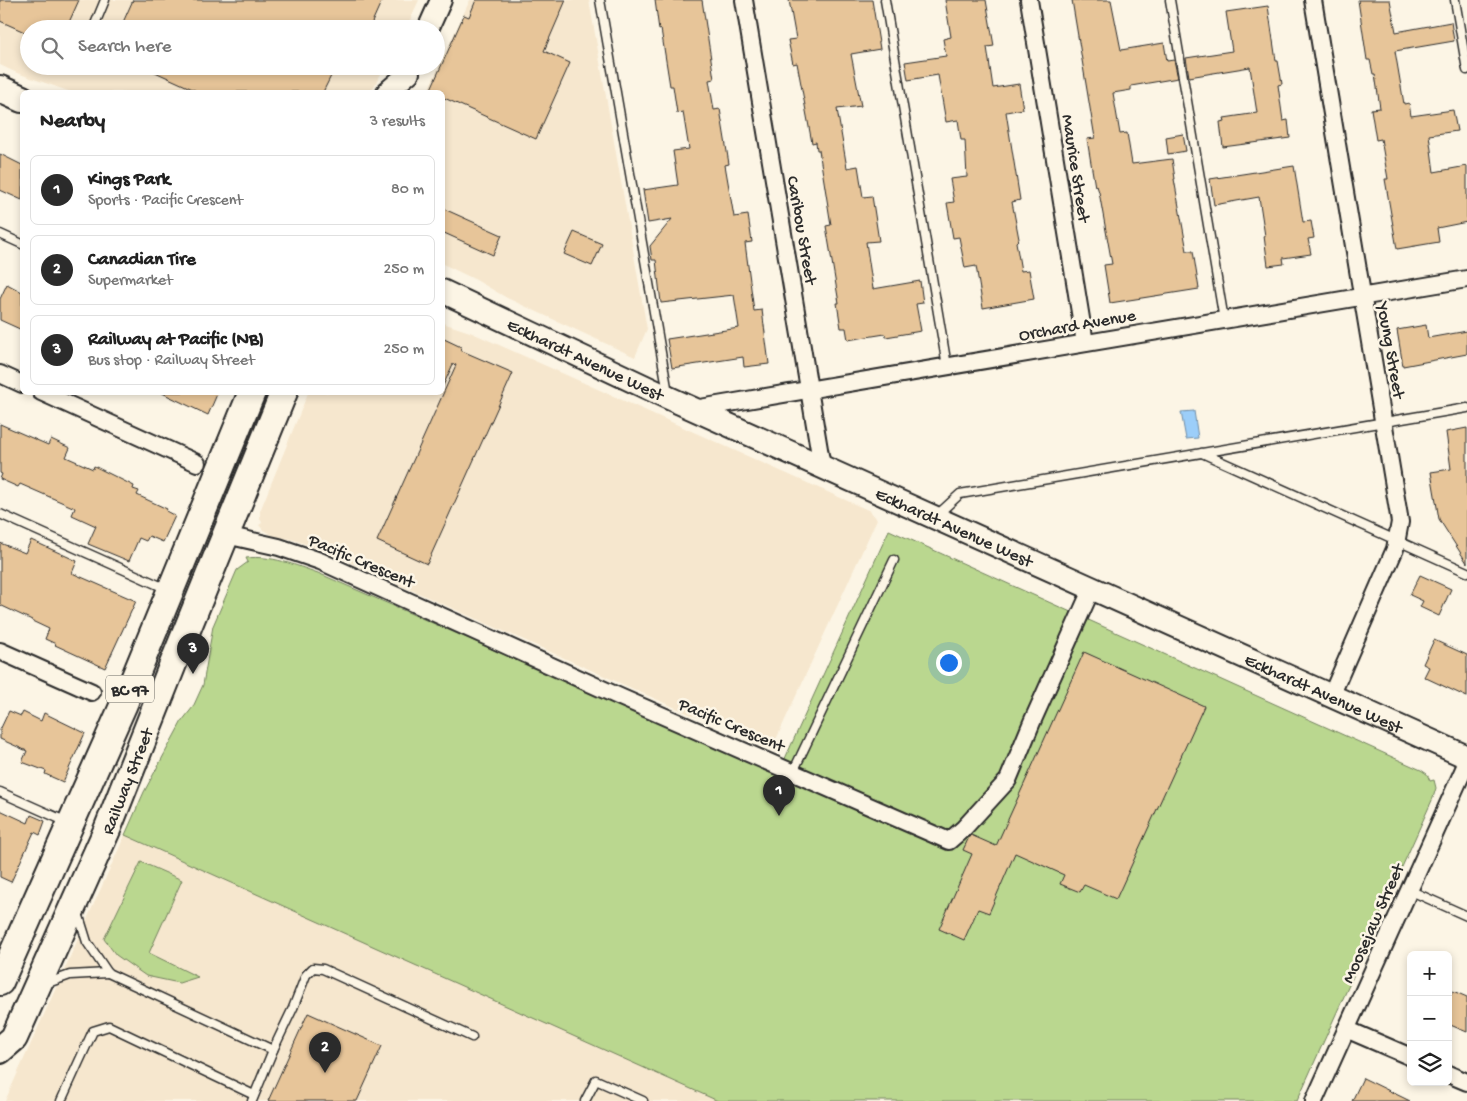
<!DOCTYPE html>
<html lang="en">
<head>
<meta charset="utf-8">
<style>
	:root { --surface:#fff; --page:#f2f2f2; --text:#222; --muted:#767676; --line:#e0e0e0; --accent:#2b2b2b }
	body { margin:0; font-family:"Gochi Hand",sans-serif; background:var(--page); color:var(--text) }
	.controls { position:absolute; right:15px; bottom:15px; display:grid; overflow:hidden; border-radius:8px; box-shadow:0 2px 8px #0003 }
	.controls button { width:45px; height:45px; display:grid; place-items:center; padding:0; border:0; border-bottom:1px solid var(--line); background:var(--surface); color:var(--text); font:25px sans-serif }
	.you { position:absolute; left:948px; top:662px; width:18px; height:18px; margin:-12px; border:4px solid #fff; border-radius:50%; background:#1a73e8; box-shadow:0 0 0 8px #1a73e833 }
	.badge { display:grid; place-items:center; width:32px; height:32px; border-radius:50%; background:var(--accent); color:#fff; font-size:16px; font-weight:700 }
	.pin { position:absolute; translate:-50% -41px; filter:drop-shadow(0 1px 2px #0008) }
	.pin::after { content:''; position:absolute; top:26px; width:18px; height:15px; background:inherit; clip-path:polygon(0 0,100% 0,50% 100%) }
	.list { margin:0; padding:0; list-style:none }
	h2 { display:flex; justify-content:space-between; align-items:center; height:65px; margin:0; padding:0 20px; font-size:21px }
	h2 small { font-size:16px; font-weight:400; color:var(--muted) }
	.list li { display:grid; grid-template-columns:32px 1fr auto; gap:15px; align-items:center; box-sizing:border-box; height:70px; margin:0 10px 10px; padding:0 10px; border:1px solid var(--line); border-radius:8px }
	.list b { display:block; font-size:19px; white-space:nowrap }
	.list p { margin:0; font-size:16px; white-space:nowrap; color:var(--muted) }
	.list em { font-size:16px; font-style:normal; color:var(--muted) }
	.icon { flex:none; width:28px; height:28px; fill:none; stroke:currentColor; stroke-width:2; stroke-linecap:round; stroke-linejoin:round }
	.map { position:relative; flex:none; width:1467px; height:1101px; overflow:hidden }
	.search { position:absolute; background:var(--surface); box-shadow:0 2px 8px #0003; left:20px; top:20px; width:425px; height:55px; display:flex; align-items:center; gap:12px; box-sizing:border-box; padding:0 18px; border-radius:28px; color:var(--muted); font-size:19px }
	.panel { position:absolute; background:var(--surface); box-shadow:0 2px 8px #0003; left:20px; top:90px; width:425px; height:305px; border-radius:8px }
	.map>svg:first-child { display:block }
	.built { fill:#f6e7ce }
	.green { fill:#bad78f; stroke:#72815d }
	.water { fill:#9ccef9; stroke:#6f8da7 }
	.building { fill:#e7c599; stroke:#2b2b2b }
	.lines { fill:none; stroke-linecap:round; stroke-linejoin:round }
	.service-casing { stroke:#2b2b2b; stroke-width:11 }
	.minor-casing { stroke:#2b2b2b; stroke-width:20 }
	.tertiary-casing { stroke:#2b2b2b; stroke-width:24 }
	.secondary-casing { stroke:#2b2b2b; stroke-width:26 }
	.trunk-casing { stroke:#2b2b2b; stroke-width:30 }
	.service { stroke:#fcf5e5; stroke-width:8 }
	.minor { stroke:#fcf5e5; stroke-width:16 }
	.tertiary { stroke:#fcf5e5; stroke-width:20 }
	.secondary { stroke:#fcf5e5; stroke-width:22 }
	.trunk { stroke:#fcf5e5; stroke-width:26 }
	.labels { text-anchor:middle; stroke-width:5; stroke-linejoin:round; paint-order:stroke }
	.shield { fill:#fcf5e5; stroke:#6a6863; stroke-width:1 }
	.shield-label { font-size:16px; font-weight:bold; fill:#2b2b2b }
	.street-label { font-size:18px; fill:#2b2b2b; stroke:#fcf5e5 }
</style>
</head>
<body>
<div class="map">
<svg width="1467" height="1101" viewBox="0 0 1467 1101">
	<rect width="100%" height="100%" fill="#fcf5e5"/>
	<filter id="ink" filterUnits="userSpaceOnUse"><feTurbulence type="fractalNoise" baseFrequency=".02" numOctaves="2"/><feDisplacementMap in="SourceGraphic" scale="10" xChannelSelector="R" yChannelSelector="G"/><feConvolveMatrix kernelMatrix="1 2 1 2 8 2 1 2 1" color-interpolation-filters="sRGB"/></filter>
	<g filter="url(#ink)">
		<g class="built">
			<polygon points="0,0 419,0 406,29 29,29 29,66 385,66 371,92 71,92 17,73 0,65"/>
			<polygon points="470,0 589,0 647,329 635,357 507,298 476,280 443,264 442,92 427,92"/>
			<polygon points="443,323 470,332 870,511 877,519 774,744 707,713 700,717 696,717 322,550 294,540 274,536 263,530 259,525 262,523 260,518 260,511 308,393 442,392"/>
			<polygon points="125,835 544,1022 718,1101 5,1101"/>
		</g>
		<g class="green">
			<path d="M889 530 1421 770 1427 774 1430 781 1434 780 1436 788 1433 798 1297 1101H718L125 835 144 792 182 721 193 707 203 685 213 626 237 570 248 562 246 558C271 555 295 565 318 573L778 774Z"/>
			<polygon points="141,862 182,880 149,953 198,977 179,983 146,976 116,955 104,939"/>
		</g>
		<polygon class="water" points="1194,411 1198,438 1186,439 1181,412"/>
		<g class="building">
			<polygon points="0,0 79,0 66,29 29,29 29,34 0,21"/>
			<polygon points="133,0 382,0 369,29 120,29"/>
			<polygon points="476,0 566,0 544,51 570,63 536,139 442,97 442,92 430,91 464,15 469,17"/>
			<polygon points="655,0 702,0 714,79 709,80 714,110 720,109 729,164 725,165 734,217 748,215 752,242 745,243 754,311 762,310 769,364 744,367 743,357 672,368 667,339 739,328 734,295 661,303 656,260 652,260 650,246 672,219 648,223 643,190 678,185 673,151 689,149 683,112 677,113 673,86 670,86 661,29 659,30"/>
			<polygon points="789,0 872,0 880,49 851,54 861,106 837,109 847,168 858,166 863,197 872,196 879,241 866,242 873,289 920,281 923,303 916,304 921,331 886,337 885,334 848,340 846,328 841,328 837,303 839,303 826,226 831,225 819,150 817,150 816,142 812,143 797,63 793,64 788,40 796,39"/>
			<polygon points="945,0 986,0 994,46 987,47 993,88 1019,84 1023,109 1006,112 1020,200 1012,202 1019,239 1016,242 1021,271 1029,270 1034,299 983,308 976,266 965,268 959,237 953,238 947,203 954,202 950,179 967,177 965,140 961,140 958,120 946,122 938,75 908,80 905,62 946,56 943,39 951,37"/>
			<polygon points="1072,0 1111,0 1121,50 1164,43 1167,61 1174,60 1178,78 1131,86 1131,90 1113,93 1120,134 1127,133 1132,164 1172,159 1175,179 1174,179 1187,251 1193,251 1199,289 1110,303 1104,265 1112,264 1099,192 1097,186 1095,187 1087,139 1095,138"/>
			<polygon points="1358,0 1390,0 1396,32 1451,22 1454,41 1395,51 1404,104 1409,103 1411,116 1453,110 1457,131 1429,135 1434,172 1467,166 1467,222 1437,228 1439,242 1397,249 1385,179 1388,179 1381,139 1376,140 1371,109 1380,108 1375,74 1373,74 1370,60 1367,60"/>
			<polygon points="1268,6 1276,61 1278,61 1282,84 1278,85 1283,121 1288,120 1290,138 1223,147 1220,122 1225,121 1224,118 1257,113 1250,67 1189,77 1186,58 1232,51 1226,12"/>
			<polygon points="142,66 336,66 323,92 199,92"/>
			<polygon points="1183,134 1186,151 1168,154 1166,137"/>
			<polygon points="0,154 22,165 22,200 0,190"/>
			<polygon points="1294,166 1303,222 1311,221 1314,238 1308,239 1311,254 1283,258 1284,264 1268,266 1264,236 1265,236 1259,197 1214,205 1210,179"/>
			<polygon points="442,208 502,235 493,255 442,232"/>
			<polygon points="574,232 602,244 592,266 564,254"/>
			<polygon points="7,284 22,292 22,330 0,320 0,299"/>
			<polygon points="1426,325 1428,338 1467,331 1467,354 1403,366 1397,330"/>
			<polygon points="442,338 461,347 460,350 513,373 427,564 377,541 456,365 453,364 442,388"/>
			<polygon points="160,392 218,392 208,415"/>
			<polygon points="0,424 48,445 51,439 70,448 66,457 93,469 94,466 134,486 133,489 139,491 137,495 167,509 166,511 175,516 163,542 149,536 146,541 139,538 129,561 88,544 96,526 72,515 75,508 20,484 18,487 0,479 2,474 0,473"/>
			<polygon points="1467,428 1467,563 1439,519 1431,472 1451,469 1446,432"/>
			<polygon points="31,540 77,561 72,573 136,601 105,668 55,645 56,644 45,639 49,629 32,621 32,620 0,605 0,543 25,553"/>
			<polygon points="1420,575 1451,589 1439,616 1420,607 1423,601 1410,595"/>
			<polygon points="1434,640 1467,655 1467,697 1424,677 1429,667 1423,664"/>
			<polygon points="1084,652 1204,706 1116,899 1084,885 1080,892 1060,884 1064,875 1015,853 989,913 978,909 964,940 939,929 972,854 963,850 969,837 971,835 996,846"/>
			<polygon points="9,711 21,716 23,712 41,721 44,713 85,733 63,782 45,774 46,771 22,762 27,751 0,739 0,730"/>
			<polygon points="0,810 28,823 31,815 45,821 40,835 34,832 11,882 0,877"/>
			<polygon points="1453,991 1467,997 1467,1032 1448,1024 1448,1000"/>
			<polygon points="308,1013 382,1046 357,1101 268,1101"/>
			<polygon points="1363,1078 1410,1101 1352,1101"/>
		</g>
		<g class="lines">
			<defs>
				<g id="service">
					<polyline points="600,0 668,393"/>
					<polyline points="885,0 947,366"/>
					<polyline points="1170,0 1224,320"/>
					<polyline points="1455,0 1467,70"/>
					<polyline points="93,29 105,0"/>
					<polyline points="0,234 22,244"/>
					<polyline points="1202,453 1467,572"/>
					<polyline points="0,514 167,589"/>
					<polyline points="936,516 960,494 1467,408"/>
					<polyline points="793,772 894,560"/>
					<polyline points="0,792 67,822"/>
					<polyline points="1409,890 1467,916"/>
					<polyline points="78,913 87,942 108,973 273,1050 293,1008 306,975 313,968 323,969 472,1037"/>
					<polyline points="45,984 70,975 108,973"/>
					<polyline points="61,1101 93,1031 109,1026 254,1095"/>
					<polyline points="252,1101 273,1050"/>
					<polyline points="585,1101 596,1080 643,1101"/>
				</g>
				<g id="minor">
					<polyline points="744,0 822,467"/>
					<polyline points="1029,0 1085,343"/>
					<polyline points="1313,0 1400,522 1395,549 1331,696"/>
					<polyline points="0,374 22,384"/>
					<polyline points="41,392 197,463"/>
					<polyline points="694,409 1467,279"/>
					<polyline points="226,535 279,547 320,561 620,697 949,841 964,828 1008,780 1032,722 1092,588"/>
					<polyline points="0,651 92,692"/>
					<polyline points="1346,1029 1411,1057"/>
					<polyline points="1448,1074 1467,1082"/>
					<polyline points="1314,1101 1467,762"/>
				</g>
				<g id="tertiary">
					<polyline points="428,29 441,0"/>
					<polyline points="387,92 409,73"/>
				</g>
				<g id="secondary">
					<path id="s1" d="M442 291 669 398 1467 757"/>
				</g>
				<g id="trunk">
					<polyline points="0,89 22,99"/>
					<polyline points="0,982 123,706 252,392"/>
					<path id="s2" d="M0 1050 14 1038 107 830 173 664 284 392"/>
				</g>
			</defs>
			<use href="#service" class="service-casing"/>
			<use href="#minor" class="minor-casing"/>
			<use href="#tertiary" class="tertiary-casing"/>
			<use href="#secondary" class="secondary-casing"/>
			<use href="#trunk" class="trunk-casing"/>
			<use href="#service" class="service"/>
			<use href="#minor" class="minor"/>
			<use href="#tertiary" class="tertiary"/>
			<use href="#secondary" class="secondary"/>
			<use href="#trunk" class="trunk"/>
		</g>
	</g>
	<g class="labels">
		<rect class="shield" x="106" y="675.5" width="48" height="27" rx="4"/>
		<g class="shield-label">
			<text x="130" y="695">BC 97</text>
		</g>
		<g class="street-label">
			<text transform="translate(1077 168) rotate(81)" y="6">Maurice Street</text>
			<text transform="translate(803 230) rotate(80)" y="6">Caribou Street</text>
			<text transform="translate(1077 324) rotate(-10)" y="6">Orchard Avenue</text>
			<text transform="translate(1392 350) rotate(80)" y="6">Young Street</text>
			<text dy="6" stroke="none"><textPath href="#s1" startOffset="159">Eckhardt Avenue West</textPath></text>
			<text dy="6" stroke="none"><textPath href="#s1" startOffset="564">Eckhardt Avenue West</textPath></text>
			<text transform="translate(362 560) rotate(23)" y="6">Pacific Crescent</text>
			<text dy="6" stroke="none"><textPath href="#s1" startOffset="969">Eckhardt Avenue West</textPath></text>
			<text transform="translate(732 724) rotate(23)" y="6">Pacific Crescent</text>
			<text dy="6" stroke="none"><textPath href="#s2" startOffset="299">Railway Street</textPath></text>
			<text transform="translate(1372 923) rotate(-66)" y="6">Moosejaw Street</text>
		</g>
	</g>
</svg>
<div class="controls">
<button>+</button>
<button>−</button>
<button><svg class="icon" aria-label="layers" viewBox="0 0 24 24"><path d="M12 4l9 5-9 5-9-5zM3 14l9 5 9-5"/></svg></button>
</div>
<div class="you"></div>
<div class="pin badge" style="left:779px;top:816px">1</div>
<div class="pin badge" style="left:325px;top:1073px">2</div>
<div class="pin badge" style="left:193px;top:674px">3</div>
<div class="search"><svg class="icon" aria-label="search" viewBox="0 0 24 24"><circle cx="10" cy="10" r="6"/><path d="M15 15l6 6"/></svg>Search here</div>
<section class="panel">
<h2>Nearby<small>3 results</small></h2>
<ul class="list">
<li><span class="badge">1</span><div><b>Kings Park</b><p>Sports · Pacific Crescent</p></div><em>80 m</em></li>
<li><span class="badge">2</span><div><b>Canadian Tire</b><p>Supermarket</p></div><em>250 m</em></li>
<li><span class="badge">3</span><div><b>Railway at Pacific (NB)</b><p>Bus stop · Railway Street</p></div><em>250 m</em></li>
</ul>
</section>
</div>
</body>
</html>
